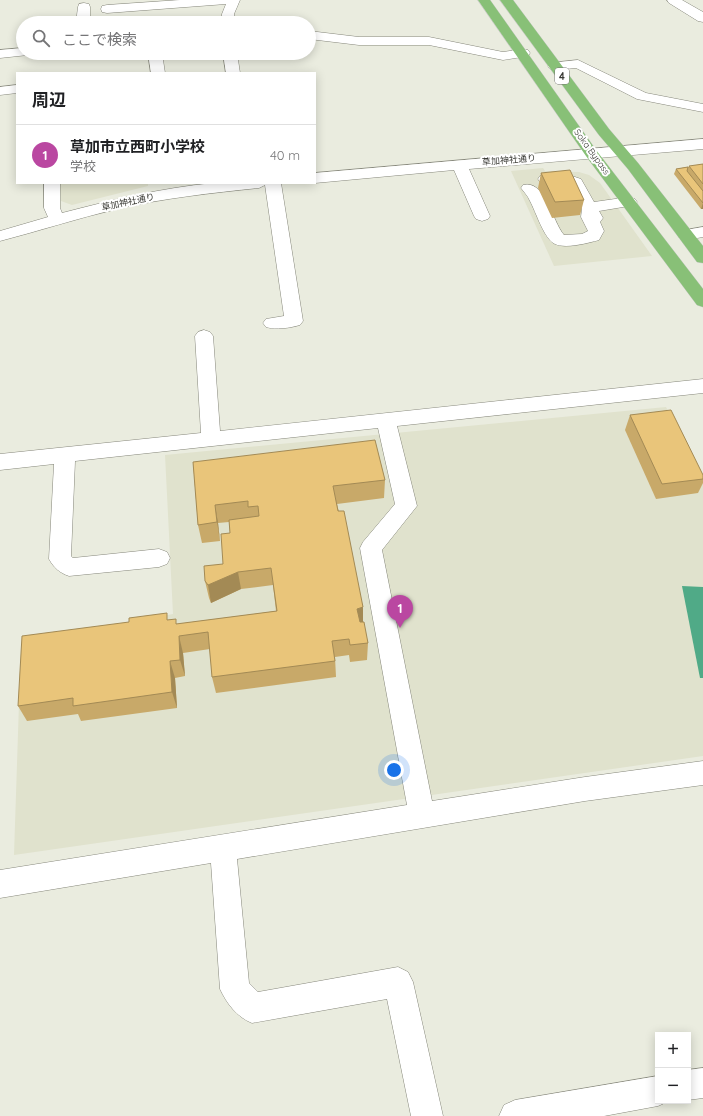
<!DOCTYPE html>
<html lang="ja">
<head>
<meta charset="utf-8">
<style>
	:root { --surface:#fff; --page:#f6f6f6; --text:#202124; --muted:#757577; --line:#e0e0e0; --accent:#ba47a1 }
	body { margin:0; font-family:Quicksand,"Noto Sans JP",sans-serif; background:var(--page); color:var(--text) }
	.controls { position:absolute; right:12px; bottom:12px; display:grid; overflow:hidden; border-radius:0px; box-shadow:0 2px 10px #0003 }
	.controls button { width:36px; height:36px; display:grid; place-items:center; padding:0; border:0; border-bottom:1px solid var(--line); background:var(--surface); color:var(--text); font:20px sans-serif }
	.you { position:absolute; left:394px; top:770px; width:14px; height:14px; margin:-10px; border:3px solid #fff; border-radius:50%; background:#1a73e8; box-shadow:0 0 0 6px #1a73e833 }
	.badge { display:grid; place-items:center; width:26px; height:26px; border-radius:50%; background:var(--accent); color:#fff; font-size:13px; font-weight:700 }
	.pin { position:absolute; translate:-50% -33px; filter:drop-shadow(0 1px 2px #0008) }
	.pin::after { content:''; position:absolute; top:21px; width:14px; height:12px; background:inherit; clip-path:polygon(0 0,100% 0,50% 100%) }
	.list { margin:0; padding:0; list-style:none }
	h2 { display:flex; justify-content:space-between; align-items:center; height:52px; margin:0; padding:0 16px; font-size:17px }
	h2 small { font-size:13px; font-weight:400; color:var(--muted) }
	.list li { display:grid; grid-template-columns:26px 1fr auto; gap:12px; align-items:center; box-sizing:border-box; height:60px; padding:0 16px; border-top:1px solid var(--line) }
	.list b { display:block; font-size:15px; white-space:nowrap }
	.list p { margin:0; font-size:13px; white-space:nowrap; color:var(--muted) }
	.list em { font-size:13px; font-style:normal; color:var(--muted) }
	.icon { flex:none; width:22px; height:22px; fill:none; stroke:currentColor; stroke-width:2; stroke-linecap:round; stroke-linejoin:round }
	.map { position:relative; flex:none; width:703px; height:1116px; overflow:hidden }
	.search { position:absolute; background:var(--surface); box-shadow:0 2px 10px #0003; left:16px; top:16px; width:300px; height:44px; display:flex; align-items:center; gap:10px; box-sizing:border-box; padding:0 14px; border-radius:22px; color:var(--muted); font-size:15px }
	.panel { position:absolute; background:var(--surface); box-shadow:0 2px 10px #0003; left:16px; top:72px; width:300px; height:112px; border-radius:0px }
	.map>svg:first-child { display:block }
	.built { fill:#e0e2cd }
	.water { fill:#50aa87 }
	.lines { fill:none; stroke-linecap:round; stroke-linejoin:round }
	.minor-casing { stroke:#86877b; stroke-width:1 }
	.highway-casing { stroke:#ccccca; stroke-width:1 }
	.minor { fill:#fff; fill-rule:evenodd }
	.highway { fill:#88c077; fill-rule:evenodd }
	.wall { fill:#c8a969 }
	.shaded-wall { fill:#a38a55 }
	.building { fill:#e9c57a; stroke:#a38a55 }
	.labels { text-anchor:middle; stroke-width:4; stroke-linejoin:round; paint-order:stroke }
	.far-street-label { font-size:9px; fill:#3a3a35; stroke:#fff }
	.shield { fill:#fff; stroke:#757572; stroke-width:1 }
	.shield-label { font-size:10px; font-weight:bold; fill:#3a3a35 }
</style>
</head>
<body>
<div class="map">
<svg width="703" height="1116" viewBox="0 0 703 1116">
	<rect width="100%" height="100%" fill="#eaecdf"/>
	<g class="built">
		<polygon points="543,168 545,171 579,172 589,175 600,183 652,256 554,266 511,171"/>
		<polygon points="60,183 148,183 148,186 72,205 61,201"/>
		<polygon points="666,407 703,474 703,756 14,855 21,642 173,614 165,455"/>
	</g>
	<polygon class="water" points="682,586 703,587 703,678 700,678"/>
	<g class="lines">
		<defs>
			<g id="minor">
				<polygon points="180,0 240,0 234,14 235,23 221,23 222,14 226,4 107,13 102,12 101,9 102,6 107,5"/>
				<polygon points="667,0 682,0 703,12 703,22 698,21 669,3"/>
				<polygon points="84,3 89,4 90,7 90,23 76,23 78,7 79,4"/>
				<polygon points="309,31 359,37 429,37 503,52 523,49 528,50 530,53 528,56 503,60 429,45 359,45 309,39"/>
				<polygon points="23,48 23,53 29,53 28,55 0,58 0,50"/>
				<polygon points="148,53 162,53 165,73 151,73"/>
				<polygon points="223,53 237,53 240,73 226,73"/>
				<polygon points="578,60 646,93 703,104 703,112 637,99 576,68 555,70 550,69 548,66 550,63"/>
				<polygon points="17,85 17,93 0,95 0,87"/>
				<polygon points="703,139 703,149 469,169 490,216 488,219 482,221 476,219 474,216 454,170 315,183 315,173"/>
				<path d="M546 174 569 175 581 179 594 202 629 197 635 199 637 202 635 205 599 211 603 218 600 222 604 231 599 240C588 243 566 249 555 244 544 239 536 212 530 201 528 196 524 192 521 188L523 185C545 179 552 221 564 235L582 234 588 231 581 217 582 209 569 185 540 182 538 179 540 176Z"/>
				<path d="M44 183H60V208L62 213C112 200 162 188 213 183 235 181 259 183 281 183L303 321 300 325C290 328 276 330 266 327L263 323 266 319 284 316 265 185 259 188C212 193 164 198 117 209 78 218 39 231 0 241V231L48 217 44 208Z"/>
				<polygon points="703,227 703,237 686,240 680,239 678,235 680,231"/>
				<path d="M204 330 210 332 213 336 220 431 703 379V393L397 426 417 506 382 550 432 801 585 777 703 761V785L585 801 237 859 249 983 258 992 398 967 408 972 413 982 443 1116H411L387 999 252 1023C237 1017 227 1004 220 989L211 863 0 898V870L407 805 360 548 363 542 395 504 378 428 75 461 71 556 73 558 159 549 167 552 170 558 167 564 159 567 69 576C60 573 54 568 49 559L54 464 0 470V454L201 433 195 336 198 332Z"/>
				<polygon points="703,1068 703,1098 688,1100 688,1070"/>
				<polygon points="658,1076 658,1101 669,1101 658,1106 604,1116 499,1116 504,1105 515,1100"/>
			</g>
			<g id="highway">
				<polygon points="478,0 490,0 596,150 703,289 703,307 697,305 586,156"/>
				<polygon points="500,0 513,0 609,129 638,163 703,246 703,263 697,262 628,169 599,135"/>
			</g>
		</defs>
		<use href="#minor" class="minor-casing"/>
		<use href="#highway" class="highway-casing"/>
		<use href="#minor" class="minor"/>
		<use href="#highway" class="highway"/>
	</g>
	<g class="wall">
		<polygon points="703,164 703,209 701,209 674,174 676,169"/>
		<polygon points="541,173 584,200 580,215 552,218 538,188"/>
		<polygon points="630,415 703,475 703,483 698,493 656,499 625,430"/>
		<polygon points="193,462 385,480 384,498 337,504 363,607 363,622 368,643 367,660 350,662 349,655 335,657 336,677 216,693 212,677 210,649 183,653 185,676 175,678 177,708 81,721 78,714 27,721 18,706 169,620 177,624 276,611 273,585 241,589 211,603 209,598 205,581 223,564 230,533 229,522 218,523 220,541 202,543 198,525"/>
	</g>
	<g class="shaded-wall">
		<polygon points="703,203 703,209 701,209"/>
		<polygon points="215,505 218,523 220,541 217,522"/>
		<polygon points="238,572 241,589 211,603 208,585"/>
		<polygon points="363,607 363,625 357,626 357,609"/>
		<polygon points="179,636 183,653 185,676 180,660"/>
		<polygon points="170,661 175,678 177,708 172,692"/>
	</g>
	<g class="building">
		<polygon points="703,164 703,184 689,166"/>
		<polygon points="688,167 687,171 703,191 703,203 676,169"/>
		<polygon points="570,170 584,200 555,202 541,173"/>
		<polygon points="671,410 703,475 703,479 662,484 630,415"/>
		<polygon points="375,440 385,480 333,486 338,511 344,511 363,607 357,609 360,622 364,622 368,643 350,645 349,639 332,641 335,661 212,677 208,632 179,636 180,660 170,661 172,692 73,706 73,698 18,706 22,636 129,622 129,618 167,613 167,620 176,619 176,624 277,611 271,568 238,572 208,585 205,581 204,566 223,564 221,534 230,533 229,520 259,516 258,506 248,507 248,501 215,505 217,522 198,525 193,462"/>
	</g>
	<g class="labels">
		<g class="far-street-label">
			<text transform="translate(592 152) rotate(54)" y="3">Soka Bypass</text>
			<text transform="translate(509 160) rotate(-5)" y="3">草加神社通り</text>
			<text transform="translate(128 202) rotate(-12)" y="3">草加神社通り</text>
		</g>
		<rect class="shield" x="555" y="68" width="14" height="16" rx="3"/>
		<g class="shield-label">
			<text x="562" y="80">4</text>
		</g>
	</g>
</svg>
<div class="controls">
<button>+</button>
<button>−</button>
</div>
<div class="you"></div>
<div class="pin badge" style="left:400px;top:628px">1</div>
<div class="search"><svg class="icon" aria-label="search" viewBox="0 0 24 24"><circle cx="10" cy="10" r="6"/><path d="M15 15l6 6"/></svg>ここで検索</div>
<section class="panel">
<h2>周辺<small></small></h2>
<ul class="list">
<li><span class="badge">1</span><div><b>草加市立西町小学校</b><p>学校</p></div><em>40 m</em></li>
</ul>
</section>
</div>
</body>
</html>
